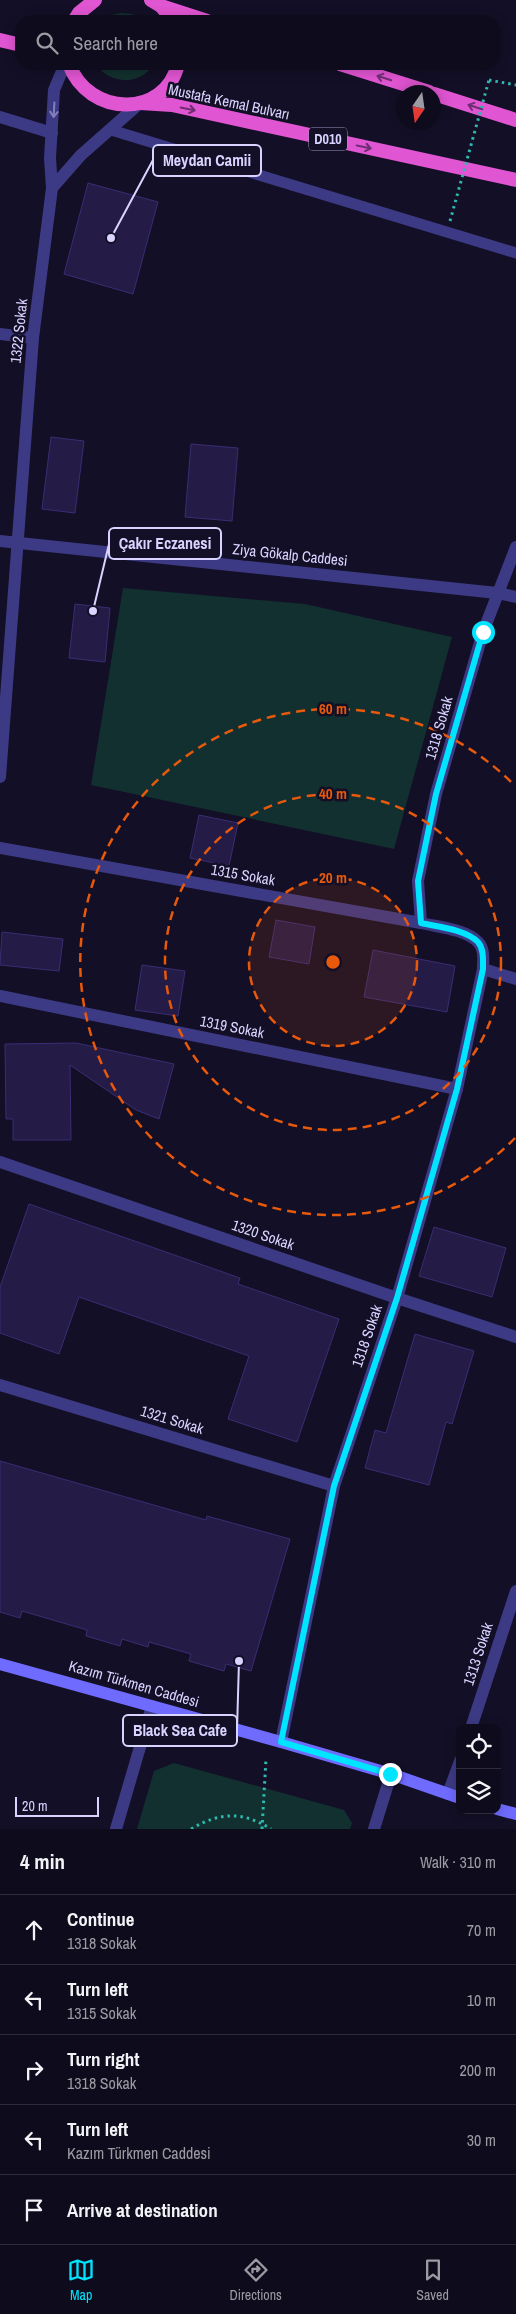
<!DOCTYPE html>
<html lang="en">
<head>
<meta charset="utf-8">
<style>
	:root { --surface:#0e0b1c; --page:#1c1929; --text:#f1f3f6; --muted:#9b9ba3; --line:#2e2b3b; --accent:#00e5ff }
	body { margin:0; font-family:"Archivo Narrow",sans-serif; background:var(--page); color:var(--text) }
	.controls { position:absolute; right:15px; bottom:15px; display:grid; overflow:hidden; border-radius:10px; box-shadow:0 2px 12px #0003 }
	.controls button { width:45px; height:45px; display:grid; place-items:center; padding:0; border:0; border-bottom:1px solid var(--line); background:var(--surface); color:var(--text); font:25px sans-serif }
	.compass { position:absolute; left:396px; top:85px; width:45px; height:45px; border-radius:50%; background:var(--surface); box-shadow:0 2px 12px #0003; rotate:193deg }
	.scale { position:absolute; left:15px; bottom:12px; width:84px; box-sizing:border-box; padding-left:5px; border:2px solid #d9d4ff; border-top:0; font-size:14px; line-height:18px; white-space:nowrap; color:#d9d4ff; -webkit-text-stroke:4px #130f26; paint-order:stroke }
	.stop { position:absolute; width:15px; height:15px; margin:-11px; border:4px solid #00e5ff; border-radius:50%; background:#fff }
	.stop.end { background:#00e5ff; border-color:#fff; box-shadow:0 1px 5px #0008 }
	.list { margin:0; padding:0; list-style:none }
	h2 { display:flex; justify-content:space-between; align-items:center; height:65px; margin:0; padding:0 20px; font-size:21px }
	h2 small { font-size:16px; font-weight:400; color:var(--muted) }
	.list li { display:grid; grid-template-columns:32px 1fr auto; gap:15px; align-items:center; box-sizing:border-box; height:70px; padding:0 20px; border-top:1px solid var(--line) }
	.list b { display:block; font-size:19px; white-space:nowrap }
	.list p { margin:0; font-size:16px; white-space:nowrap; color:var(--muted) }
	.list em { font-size:16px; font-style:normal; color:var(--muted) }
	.icon { flex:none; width:28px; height:28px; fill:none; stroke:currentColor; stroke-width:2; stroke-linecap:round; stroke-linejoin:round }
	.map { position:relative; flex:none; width:516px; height:1829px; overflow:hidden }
	.search { position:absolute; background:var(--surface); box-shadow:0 2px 12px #0003; left:15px; right:15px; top:15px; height:55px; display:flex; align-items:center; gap:12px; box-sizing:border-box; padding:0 18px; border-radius:20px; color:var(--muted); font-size:19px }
	.sheet { height:415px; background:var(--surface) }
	nav { display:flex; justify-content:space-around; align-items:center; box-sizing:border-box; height:70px; border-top:1px solid var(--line); background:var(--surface); font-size:14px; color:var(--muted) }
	nav a { display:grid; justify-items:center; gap:2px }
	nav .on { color:var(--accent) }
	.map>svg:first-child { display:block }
	.green { fill:#12302f }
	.building { fill:#241b47; stroke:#3b2d73 }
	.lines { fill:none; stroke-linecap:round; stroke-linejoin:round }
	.path { stroke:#2fb8b0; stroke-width:3; stroke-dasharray:2.5 4; stroke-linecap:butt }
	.service { stroke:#3d3a85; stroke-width:11 }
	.minor { stroke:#3d3a85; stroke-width:12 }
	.tertiary { stroke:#3d3a85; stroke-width:12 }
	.secondary { stroke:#6f6bff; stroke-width:12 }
	.trunk { stroke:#e055d1; stroke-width:14 }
	.path-bridge { stroke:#2fb8b0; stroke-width:3; stroke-dasharray:2.5 4; stroke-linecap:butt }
	.oneway { stroke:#6f2e73 }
	.oneway2 { stroke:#837fbc }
	.route { stroke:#00e5ff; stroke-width:6 }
	.ring { fill:none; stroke:#e8590c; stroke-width:2.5; stroke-dasharray:9 6 }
	.labels { text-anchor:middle; stroke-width:5; stroke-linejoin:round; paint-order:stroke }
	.shield { fill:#130f26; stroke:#9e99be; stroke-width:1 }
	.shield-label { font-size:14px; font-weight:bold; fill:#d9d4ff }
	.street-label { font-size:15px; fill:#d9d4ff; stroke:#130f26 }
	.centre { fill:#e8590c; stroke:#130f26; stroke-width:2.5 }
	.ring-label { font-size:15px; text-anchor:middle; font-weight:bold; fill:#e8590c; stroke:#130f26; stroke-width:5; stroke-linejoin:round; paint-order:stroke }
	.leader { fill:none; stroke:#d9d4ff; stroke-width:2 }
	.callout-dot { fill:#d9d4ff; stroke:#130f26; stroke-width:2 }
	.callout { fill:#130f26; stroke:#d9d4ff; stroke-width:2 }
	.callout-label { font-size:16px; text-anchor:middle; font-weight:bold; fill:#d9d4ff }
</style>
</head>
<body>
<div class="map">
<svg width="516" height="1829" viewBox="0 0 516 1829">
	<rect width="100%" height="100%" fill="#130f26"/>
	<g class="green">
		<polygon points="122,13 132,14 146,21 102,21 111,15"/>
		<path d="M96 64H154C140 86 109 85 96 64Z"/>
		<polygon points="123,588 305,604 452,637 394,849 91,785"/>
		<polygon points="174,1763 344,1810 352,1823 350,1829 137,1829 154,1771"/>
	</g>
	<g class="building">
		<polygon points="88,183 158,202 133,294 64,274"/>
		<polygon points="51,437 84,441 75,513 42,509"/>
		<polygon points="191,444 238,448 232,521 185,517"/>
		<polygon points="75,604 110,608 105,662 69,658"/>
		<polygon points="199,815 238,823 229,866 190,858"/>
		<polygon points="276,920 315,927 309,964 269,957"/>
		<polygon points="2,932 63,939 59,971 0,965"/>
		<polygon points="373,950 455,966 447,1012 364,997"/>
		<polygon points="142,965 185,971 178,1016 135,1010"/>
		<polygon points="76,1043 174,1064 159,1119 136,1110 70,1065 71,1140 13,1140 13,1119 6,1119 5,1044"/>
		<polygon points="29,1204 240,1278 238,1284 339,1319 297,1442 228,1419 249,1356 79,1297 59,1354 0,1333 0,1287"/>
		<polygon points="434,1227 506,1248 492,1297 419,1276"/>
		<polygon points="415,1334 474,1351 452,1424 446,1422 429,1485 365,1468 375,1430 386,1433"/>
		<polygon points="0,1461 206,1520 207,1516 290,1539 251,1671 226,1664 224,1671 189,1661 191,1654 149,1642 148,1647 122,1639 120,1646 86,1636 87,1630 22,1611 20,1618 0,1612"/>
	</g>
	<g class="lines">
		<g class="path">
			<polyline points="489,80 516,85"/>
			<path d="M191 1829C220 1812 242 1811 271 1829"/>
			<polyline points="262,1829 266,1759"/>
		</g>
		<polyline class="service" points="111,130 516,253"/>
		<g class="minor">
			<polyline points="0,117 52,133"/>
			<polyline points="0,334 33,338"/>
			<path d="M0 848 421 923C438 927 465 929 478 942 485 949 483 960 483 969L457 1089 397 1298 334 1486 281 1742"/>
			<polyline points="421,923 418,881 436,794 483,632 516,547"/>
			<polyline points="483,969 516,979"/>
			<polyline points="0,996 457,1089"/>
			<polyline points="0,1162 397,1298 516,1337"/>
			<polyline points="0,1385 334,1486"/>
			<polyline points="471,1728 516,1591"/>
			<polyline points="448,1794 460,1761"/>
			<polyline points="116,1829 152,1706"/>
			<polyline points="374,1829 391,1774"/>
		</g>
		<g class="tertiary">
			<polyline points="65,64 54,90 50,158 52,188 81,155 140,103"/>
			<polyline points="0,541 497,593 516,597"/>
			<polyline points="0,777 33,338 52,188"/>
		</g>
		<g class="secondary">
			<polyline points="0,1664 281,1742 391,1774 460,1798"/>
			<polyline points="497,1809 516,1814"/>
		</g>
		<g class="trunk">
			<polyline points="151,0 161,6 173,21"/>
			<polyline points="161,6 207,21"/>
			<polyline points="74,21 79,13 95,0"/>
			<polyline points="0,40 21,45"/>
			<path d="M69 64C88 117 165 119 178 64"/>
			<polyline points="340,64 429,92"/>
			<polyline points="434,94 516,120"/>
			<polyline points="140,103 172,105 516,180"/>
		</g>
		<polyline class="path-bridge" points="450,221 489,80"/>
	</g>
	<defs><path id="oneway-shaft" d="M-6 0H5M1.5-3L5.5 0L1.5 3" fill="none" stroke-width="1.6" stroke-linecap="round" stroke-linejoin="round" transform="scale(1.25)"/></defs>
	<g class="oneway">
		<use href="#oneway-shaft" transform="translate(384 78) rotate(-162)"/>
		<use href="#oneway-shaft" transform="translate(475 107) rotate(-162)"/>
		<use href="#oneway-shaft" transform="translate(188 109) rotate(12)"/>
		<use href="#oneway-shaft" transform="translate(364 147) rotate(12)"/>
	</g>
	<use class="oneway2" href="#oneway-shaft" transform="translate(54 110) rotate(93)"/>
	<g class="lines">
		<path class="route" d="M390 1774 281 1742 334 1486 397 1298 457 1089 483 969C483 960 484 949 478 942 465 929 438 927 421 923L418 881 436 794 483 632"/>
	</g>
	<circle cx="333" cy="962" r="84" fill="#e8590c" fill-opacity=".12"/>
	<g class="ring">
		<circle cx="333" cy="962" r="84"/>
		<circle cx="333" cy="962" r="168"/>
		<path d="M515 1138A253 253 0 1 1 515 786"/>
	</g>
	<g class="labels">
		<rect class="shield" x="309" y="127.5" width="38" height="23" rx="4"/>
		<g class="shield-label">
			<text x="328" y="144">D010</text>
		</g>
		<g class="street-label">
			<text transform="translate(229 102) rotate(12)" y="5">Mustafa Kemal Bulvarı</text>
			<text transform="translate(19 331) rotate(-84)" y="5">1322 Sokak</text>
			<text transform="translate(290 555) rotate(6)" y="5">Ziya Gökalp Caddesi</text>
			<text transform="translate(439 728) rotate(-74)" y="5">1318 Sokak</text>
			<text transform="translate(243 875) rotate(10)" y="5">1315 Sokak</text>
			<text transform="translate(232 1027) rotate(11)" y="5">1319 Sokak</text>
			<text transform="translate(263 1235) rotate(19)" y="5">1320 Sokak</text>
			<text transform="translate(367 1336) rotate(-71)" y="5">1318 Sokak</text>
			<text transform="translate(172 1420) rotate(17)" y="5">1321 Sokak</text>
			<text transform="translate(478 1654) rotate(-72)" y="5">1313 Sokak</text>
			<text transform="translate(134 1684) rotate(16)" y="5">Kazım Türkmen Caddesi</text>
		</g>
	</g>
	<circle cx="333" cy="962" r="8" class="centre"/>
	<g class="ring-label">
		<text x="333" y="714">60 m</text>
		<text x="333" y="799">40 m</text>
		<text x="333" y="883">20 m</text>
	</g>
	<path class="leader" d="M111 238L153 160M93 611L109 544M239 1661L237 1730"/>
	<g class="callout-dot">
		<circle cx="111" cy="238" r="5"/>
		<circle cx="93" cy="611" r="5"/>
		<circle cx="239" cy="1661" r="5"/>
	</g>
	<g class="callout">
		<rect x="153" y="145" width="108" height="31" rx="5"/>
		<rect x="109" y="528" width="112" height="31" rx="5"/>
		<rect x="123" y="1715" width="114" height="31" rx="5"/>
	</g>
	<g class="callout-label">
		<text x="207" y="166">Meydan Camii</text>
		<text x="165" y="549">Çakır Eczanesi</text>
		<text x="180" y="1736">Black Sea Cafe</text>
	</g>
</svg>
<div class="controls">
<button><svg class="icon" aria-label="locate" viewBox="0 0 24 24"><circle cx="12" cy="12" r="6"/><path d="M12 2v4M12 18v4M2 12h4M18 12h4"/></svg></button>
<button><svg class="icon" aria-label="layers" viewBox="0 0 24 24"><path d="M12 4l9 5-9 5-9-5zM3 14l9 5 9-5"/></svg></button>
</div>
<svg class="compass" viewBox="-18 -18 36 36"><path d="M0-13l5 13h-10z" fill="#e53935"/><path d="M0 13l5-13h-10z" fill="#9b9ba3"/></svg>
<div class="scale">20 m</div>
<div class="stop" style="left:483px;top:632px"></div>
<div class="stop end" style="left:390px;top:1774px"></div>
<div class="search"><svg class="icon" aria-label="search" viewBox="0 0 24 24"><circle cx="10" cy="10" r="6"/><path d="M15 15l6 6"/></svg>Search here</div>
</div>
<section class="sheet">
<h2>4 min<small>Walk · 310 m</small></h2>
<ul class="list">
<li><svg class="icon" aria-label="ahead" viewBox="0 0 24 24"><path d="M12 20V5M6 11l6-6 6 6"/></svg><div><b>Continue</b><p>1318 Sokak</p></div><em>70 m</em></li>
<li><svg class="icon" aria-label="left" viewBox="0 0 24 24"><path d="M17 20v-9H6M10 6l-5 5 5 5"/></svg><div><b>Turn left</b><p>1315 Sokak</p></div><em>10 m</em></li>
<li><svg class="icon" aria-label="right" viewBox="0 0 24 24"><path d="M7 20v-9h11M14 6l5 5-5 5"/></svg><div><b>Turn right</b><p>1318 Sokak</p></div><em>200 m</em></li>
<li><svg class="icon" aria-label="left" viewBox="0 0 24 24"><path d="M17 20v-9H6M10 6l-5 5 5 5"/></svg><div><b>Turn left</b><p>Kazım Türkmen Caddesi</p></div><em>30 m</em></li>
<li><svg class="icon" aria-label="arrive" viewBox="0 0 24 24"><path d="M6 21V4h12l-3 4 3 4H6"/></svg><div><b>Arrive at destination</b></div></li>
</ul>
</section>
<nav>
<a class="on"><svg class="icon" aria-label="map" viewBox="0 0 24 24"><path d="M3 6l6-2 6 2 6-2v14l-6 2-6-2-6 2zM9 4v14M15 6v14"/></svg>Map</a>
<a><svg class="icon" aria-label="directions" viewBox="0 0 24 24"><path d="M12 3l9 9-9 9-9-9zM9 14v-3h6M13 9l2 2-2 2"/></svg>Directions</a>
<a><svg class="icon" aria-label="saved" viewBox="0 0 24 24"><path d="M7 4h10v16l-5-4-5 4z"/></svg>Saved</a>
</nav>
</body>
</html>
